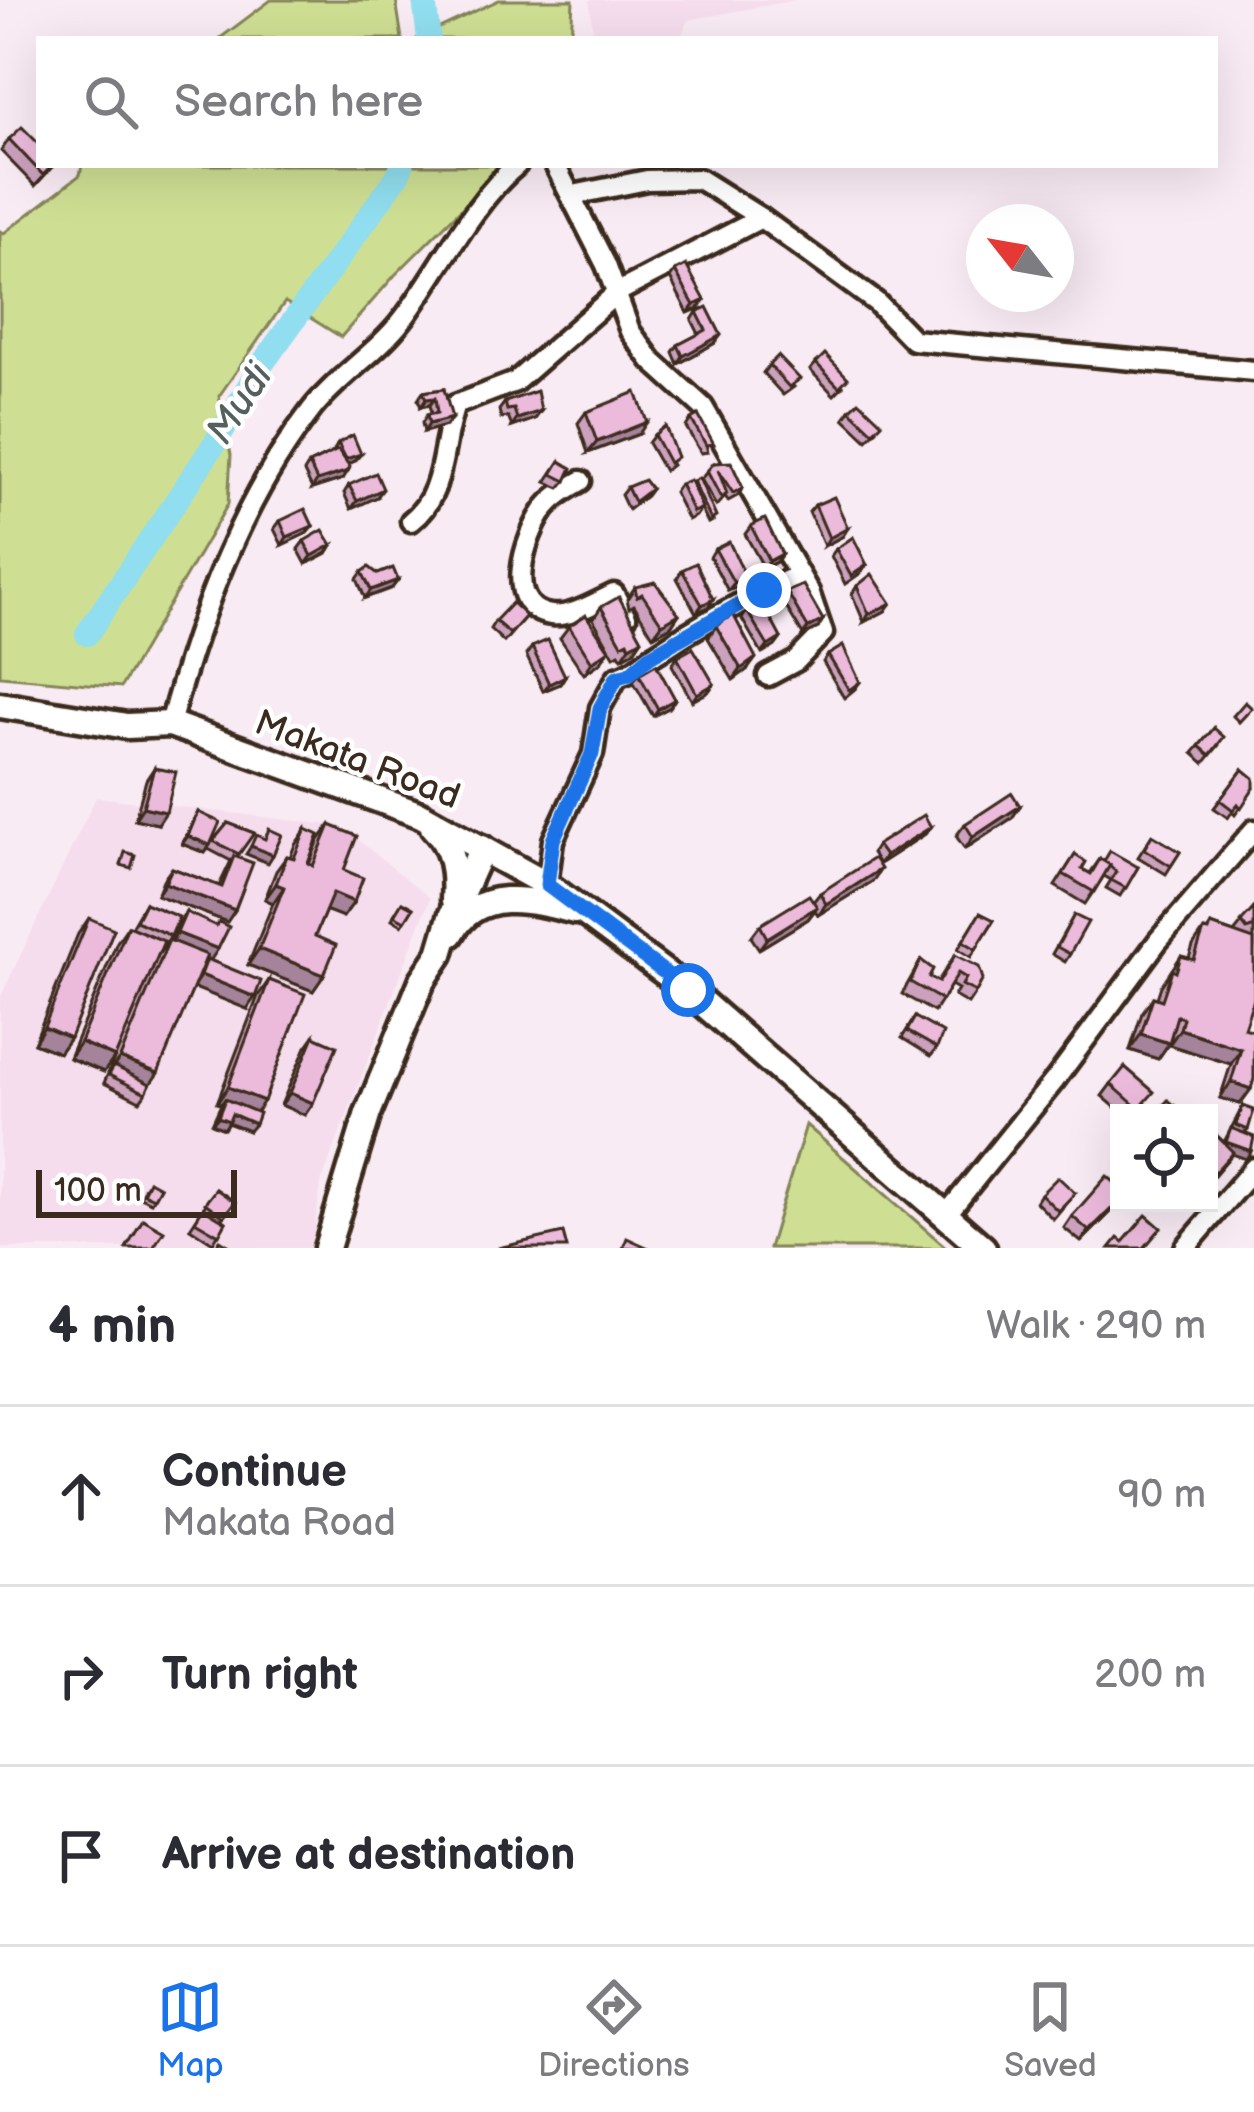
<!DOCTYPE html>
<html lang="en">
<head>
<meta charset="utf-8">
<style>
	:root { --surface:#fff; --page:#f7f7f7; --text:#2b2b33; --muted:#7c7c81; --line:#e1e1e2; --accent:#1a73e8 }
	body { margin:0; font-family:"Balsamiq Sans",sans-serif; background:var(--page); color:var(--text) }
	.controls { position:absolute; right:36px; bottom:36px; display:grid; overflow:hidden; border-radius:0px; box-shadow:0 12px 48px #0002 }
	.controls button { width:108px; height:108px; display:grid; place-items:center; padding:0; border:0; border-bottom:3px solid var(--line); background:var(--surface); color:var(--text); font:60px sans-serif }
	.compass { position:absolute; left:966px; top:204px; width:108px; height:108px; border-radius:50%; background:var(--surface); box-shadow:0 12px 48px #0002; rotate:301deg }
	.scale { position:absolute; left:36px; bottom:30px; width:201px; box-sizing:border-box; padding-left:12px; border:6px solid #3b2a1e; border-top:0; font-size:33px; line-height:42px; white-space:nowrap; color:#3b2a1e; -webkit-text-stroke:9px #fff; paint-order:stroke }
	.stop { position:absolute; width:36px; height:36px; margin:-27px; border:9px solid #1a73e8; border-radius:50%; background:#fff }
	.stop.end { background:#1a73e8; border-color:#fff; box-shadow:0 3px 12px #0008 }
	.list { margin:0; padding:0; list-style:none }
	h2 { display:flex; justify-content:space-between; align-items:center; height:156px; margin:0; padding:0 48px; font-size:51px }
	h2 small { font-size:39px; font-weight:400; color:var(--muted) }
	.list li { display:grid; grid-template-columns:78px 1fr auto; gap:36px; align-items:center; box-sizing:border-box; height:180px; padding:0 48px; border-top:3px solid var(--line) }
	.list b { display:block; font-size:45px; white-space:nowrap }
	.list p { margin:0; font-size:39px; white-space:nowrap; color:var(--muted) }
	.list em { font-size:39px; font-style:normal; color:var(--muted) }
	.icon { flex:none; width:66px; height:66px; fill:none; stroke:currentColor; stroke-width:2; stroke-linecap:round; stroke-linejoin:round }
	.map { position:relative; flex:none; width:1254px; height:1248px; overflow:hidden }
	.search { position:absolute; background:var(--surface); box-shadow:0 12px 48px #0002; left:36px; right:36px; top:36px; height:132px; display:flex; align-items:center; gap:30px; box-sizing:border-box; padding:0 42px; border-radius:0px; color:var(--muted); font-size:45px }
	.sheet { height:696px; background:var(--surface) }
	nav { display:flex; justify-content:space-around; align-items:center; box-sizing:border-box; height:168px; border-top:3px solid var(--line); background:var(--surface); font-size:33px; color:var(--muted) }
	nav a { display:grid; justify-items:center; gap:6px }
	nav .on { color:var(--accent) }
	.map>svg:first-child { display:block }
	.built { fill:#f5dded }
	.green { fill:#cedf93; stroke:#848458; stroke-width:3 }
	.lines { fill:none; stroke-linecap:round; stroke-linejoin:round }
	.river { stroke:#90deef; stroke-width:24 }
	.minor-casing { stroke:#3b2a1e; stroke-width:27 }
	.major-casing { stroke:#3b2a1e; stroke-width:33 }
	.minor { stroke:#fff; stroke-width:18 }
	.major { stroke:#fff; stroke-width:24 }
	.wall { fill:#cba1bd; stroke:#3b2a1e; stroke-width:3 }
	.shaded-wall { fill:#a5839a; stroke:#3b2a1e; stroke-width:3 }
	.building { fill:#ecbbdc; stroke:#3b2a1e; stroke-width:3 }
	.route { stroke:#1a73e8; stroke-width:15 }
	.labels { text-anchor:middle; stroke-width:9; stroke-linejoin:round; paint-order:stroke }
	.street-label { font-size:36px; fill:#3b2a1e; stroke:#fff }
	.water-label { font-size:39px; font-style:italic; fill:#54605d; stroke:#fff }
</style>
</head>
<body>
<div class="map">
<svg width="1254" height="1248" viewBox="0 0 1254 1248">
	<rect width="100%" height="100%" fill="#f9ebf4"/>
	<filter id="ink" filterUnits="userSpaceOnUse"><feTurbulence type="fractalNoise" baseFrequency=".00833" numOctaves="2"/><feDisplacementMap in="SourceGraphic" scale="24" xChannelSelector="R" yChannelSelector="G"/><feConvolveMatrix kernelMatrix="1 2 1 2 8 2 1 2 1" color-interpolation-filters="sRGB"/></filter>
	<g filter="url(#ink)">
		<g class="built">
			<polygon points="589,0 796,0 689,20 679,39 594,39"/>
			<polygon points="96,797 341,826 430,898 321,1183 312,1248 0,1248 0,998"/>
		</g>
		<g class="green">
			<polygon points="271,0 396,0 402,39 219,39"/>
			<polygon points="499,0 573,0 571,39 416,39"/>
			<polygon points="82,165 505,165 395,275 341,337 285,302 219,396 231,455 228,504 121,687 0,676 0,231 4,233 80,175"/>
			<polygon points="806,1125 947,1248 769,1248"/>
		</g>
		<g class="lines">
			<g class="river">
				<polyline points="424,0 429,39"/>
				<polyline points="87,634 217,440 260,367 397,177 402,165"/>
			</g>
			<defs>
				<g id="minor">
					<polyline points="555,165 606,265 630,331 652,361 703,407 809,592 823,633 796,661 768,676"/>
					<polyline points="573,195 647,180 699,179 761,218"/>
					<path d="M581 481C567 489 553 497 544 510 525 537 501 608 551 615 571 618 596 602 614 594L626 617"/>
					<path d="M411 521C447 493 440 445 455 405L515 382 618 292 761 218 876 302 913 340 1254 371"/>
					<path d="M170 724C200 613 241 501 312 409 339 375 376 354 403 319 438 273 473 201 517 165"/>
					<path d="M547 885 553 840 593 754 600 708 617 677C635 672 643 662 657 653 701 623 751 596 799 575"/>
					<polyline points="946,1215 1055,1080 1158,941 1254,830"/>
					<polyline points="1185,1248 1254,1168"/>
				</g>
				<g id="major">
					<polyline points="0,705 127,726 170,724 421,815 547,885 688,990 983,1248"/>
					<path d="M433 827C453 847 456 872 454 900"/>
					<path d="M451 934C478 885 532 900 575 911"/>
					<polyline points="327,1248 368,1113 422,981 440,954 452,914 482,848"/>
				</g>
			</defs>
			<use href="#minor" class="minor-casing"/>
			<use href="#major" class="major-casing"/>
			<use href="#minor" class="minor"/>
			<use href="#major" class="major"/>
		</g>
		<g class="wall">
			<polygon points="9,139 54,165 35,186 1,151"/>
			<polygon points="675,271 699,308 688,313 670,278"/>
			<polygon points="697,312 715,343 678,364 673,352 678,345 699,334 692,320"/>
			<polygon points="816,363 843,386 834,395 810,370"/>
			<polygon points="769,365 794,387 783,395 763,373"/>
			<polygon points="444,389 446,426 424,432 422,423 427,415 431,414 429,405 421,407 418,400 423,392"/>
			<polygon points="505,402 541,411 535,419 512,427 508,417 501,418 499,410"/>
			<polygon points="850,410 877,430 867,440 844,418"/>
			<polygon points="586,412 639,434 588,453 578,423"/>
			<polygon points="698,415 708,452 701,453 686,427 691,419"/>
			<polygon points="654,435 672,465 664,471 648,443"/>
			<polygon points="338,443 355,461 348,464 343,479 312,489 304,472 309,464 333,452"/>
			<polygon points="560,461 566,481 560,488 546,482"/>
			<polygon points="714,463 743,488 737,496 728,501 725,496 716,506 701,479"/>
			<polygon points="693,481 713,521 708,523 701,509 696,516 688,520 674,492 680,484"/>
			<polygon points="349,485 377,497 351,509 344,493"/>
			<polygon points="627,487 651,489 646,496 628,510 621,495"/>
			<polygon points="815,505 843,536 824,546 809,512"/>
			<polygon points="280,521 313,526 307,533 282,545 274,529"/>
			<polygon points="751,526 782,554 776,562 764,568 745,534"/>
			<polygon points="304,541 332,545 327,553 306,564 298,549"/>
			<polygon points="715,549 746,577 741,585 728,591 710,557"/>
			<polygon points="836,549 867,565 861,573 845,584 831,556"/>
			<polygon points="682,570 713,599 708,607 696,613 677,578"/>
			<polygon points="362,572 378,574 398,580 392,588 365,598 357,579"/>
			<polygon points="857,586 885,611 864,622 852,594"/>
			<polygon points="635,587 679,614 671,626 653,636 634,605 629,608 627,599"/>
			<polygon points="787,592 818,628 803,635 782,600"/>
			<polygon points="601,607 634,651 622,658 619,653 614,656 593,619"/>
			<polygon points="747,611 781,638 775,646 762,654 742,619"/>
			<polygon points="526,616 504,642 490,629 495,621"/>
			<polygon points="569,626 601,662 584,674 560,638"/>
			<polygon points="716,626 748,669 733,680 708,638"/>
			<polygon points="532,647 565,676 560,684 543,691 526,655"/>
			<polygon points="828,655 860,682 855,689 844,698 823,662"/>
			<polygon points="677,657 714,684 708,692 692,701 672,665"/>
			<polygon points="639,674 675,699 670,707 653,716 633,681"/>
			<polygon points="1214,728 1219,745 1204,763 1193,753"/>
			<polygon points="154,768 158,824 135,819 146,780"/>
			<polygon points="1243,769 1254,788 1235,815 1232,812 1228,818 1214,808"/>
			<polygon points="1020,806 1012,818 965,849 956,836 965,824"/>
			<polygon points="198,812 211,843 228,823 254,833 237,857 235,910 227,922 157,895 163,880 172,868 219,886 231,861 208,849 205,853 182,844"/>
			<polygon points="330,825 354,902 343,917 326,910 315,936 324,975 313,991 248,965 273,903 265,899 276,871 287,856 290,857 295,845 306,829 309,864 319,840"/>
			<polygon points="931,827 925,834 879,864 872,853 877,845"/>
			<polygon points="1152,835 1180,852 1166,874 1138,857"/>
			<polygon points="1075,855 1082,869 1090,873 1100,859 1138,867 1120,896 1106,888 1111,880 1104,876 1085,904 1055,886"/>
			<polygon points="873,881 818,915 815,910 808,919 759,949 751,937 760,925 813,902 820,893"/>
			<polygon points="402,902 413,908 402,925 392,919"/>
			<polygon points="145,903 171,936 165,944 163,943 104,1072 69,1058 117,942 128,926 131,927"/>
			<polygon points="1254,908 1254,947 1244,1028 1251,1089 1240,1104 1220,1098 1231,1064 1169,1045 1172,1033 1169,1043 1158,1059 1130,1050 1142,1013 1153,997 1157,998 1161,986 1181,956 1189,958 1193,946 1204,930 1207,931 1211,925 1234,933"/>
			<polygon points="186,912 210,960 247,1009 194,987 146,1093 140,1101 104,1083 158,955 169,940 171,941 178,924"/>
			<polygon points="980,913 994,920 971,957 958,949"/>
			<polygon points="1074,915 1070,954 1065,962 1052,954"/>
			<polygon points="89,918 70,1038 59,1053 34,1043 78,934"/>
			<polygon points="955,955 976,992 968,1004 954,996 958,989 951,985 934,1012 902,994 921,960 929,977 938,981"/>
			<polygon points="269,980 257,1112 249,1131 228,1123 224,1129 212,1124 221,1104 217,1103 258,996"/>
			<polygon points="915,1017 937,1048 931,1056 902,1038"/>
			<polygon points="314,1036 305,1115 281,1105 306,1047"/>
			<polygon points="1111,1084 1146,1104 1138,1113 1122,1113 1102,1096"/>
			<polygon points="1243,1106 1248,1130 1245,1133 1251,1151 1246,1159 1232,1154 1209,1181 1209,1128 1224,1142"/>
			<polygon points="146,1185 160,1187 151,1202 140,1197"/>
			<polygon points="216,1189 235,1202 222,1219 226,1222 213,1243 190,1228"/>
			<polygon points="1075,1193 1053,1219 1036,1202 1041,1194"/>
			<polygon points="1120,1203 1081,1242 1064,1228 1072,1216"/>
		</g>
		<g class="shaded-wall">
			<polygon points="705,300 699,308 688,313 694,305"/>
			<polygon points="721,335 715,343 678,364 683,356"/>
			<polygon points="435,398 429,405 421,407 426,399"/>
			<polygon points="541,411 535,419 512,427 517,419"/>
			<polygon points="452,418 446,426 424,432 429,424"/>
			<polygon points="647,422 639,434 588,453 597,442"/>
			<polygon points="361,454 355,461 340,467 346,459"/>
			<polygon points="348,471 343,479 312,489 317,481"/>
			<polygon points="383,489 377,497 351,509 357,501"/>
			<polygon points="313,526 307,533 282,545 287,537"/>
			<polygon points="848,528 843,536 824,546 829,538"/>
			<polygon points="332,545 327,553 306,564 312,556"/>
			<polygon points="782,554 776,562 764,568 769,561"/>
			<polygon points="746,577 741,585 728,591 734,583"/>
			<polygon points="398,580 392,588 365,598 371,590"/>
			<polygon points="713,599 708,607 696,613 702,605"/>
			<polygon points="891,603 885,611 864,622 869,614"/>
			<polygon points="679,614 671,626 653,636 662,624"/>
			<polygon points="823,620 818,628 803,635 808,628"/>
			<polygon points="781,638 775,646 762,654 768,646"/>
			<polygon points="642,639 634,651 622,658 630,646"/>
			<polygon points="609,650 601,662 584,674 592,662"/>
			<polygon points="756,658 748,669 733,680 741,669"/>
			<polygon points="565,676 560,684 543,691 549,684"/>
			<polygon points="714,684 708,692 692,701 697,694"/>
			<polygon points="675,699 670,707 653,716 658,709"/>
			<polygon points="1020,806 1012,818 965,849 973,837"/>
			<polygon points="143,807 166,812 158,824 135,819"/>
			<polygon points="931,827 925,834 879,864 885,856"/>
			<polygon points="188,836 210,845 205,853 182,844"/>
			<polygon points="251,846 273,855 268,863 246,854"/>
			<polygon points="881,869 873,881 818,915 826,904"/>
			<polygon points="165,883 235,910 227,922 157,895"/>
			<polygon points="276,884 284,887 273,903 265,899"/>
			<polygon points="333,893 354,902 343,917 322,909"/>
			<polygon points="817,907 808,919 759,949 767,938"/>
			<polygon points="177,933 218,949 210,961 169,945"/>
			<polygon points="259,949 324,975 313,991 248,965"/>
			<polygon points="201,975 255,997 247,1009 192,987"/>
			<polygon points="44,1027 70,1038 59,1053 34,1043"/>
			<polygon points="1180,1029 1241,1049 1231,1064 1169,1045"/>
			<polygon points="1141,1034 1169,1043 1158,1059 1130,1050"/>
			<polygon points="80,1042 115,1057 104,1072 69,1058"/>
			<polygon points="120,1058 158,1073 147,1089 113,1067"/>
			<polygon points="1231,1082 1251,1089 1240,1104 1220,1098"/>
			<polygon points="228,1087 264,1101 253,1117 225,1099 221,1104 217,1103"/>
			<polygon points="290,1093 313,1103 305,1115 281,1105"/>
			<polygon points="232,1114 255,1124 249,1131 228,1123 224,1129 212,1124 218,1117"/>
			<polygon points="1226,1142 1251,1151 1246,1159 1232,1154 1209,1181 1215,1172 1221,1150"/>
			<polygon points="1119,1201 1120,1203 1081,1242 1089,1231"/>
		</g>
		<g class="building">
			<polygon points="22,127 39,144 39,165 53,165 43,175 9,139"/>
			<polygon points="686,265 705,300 694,305 675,271"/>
			<polygon points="707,307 721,335 683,356 678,345 706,330 697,312"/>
			<polygon points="825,354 848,378 839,387 816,363"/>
			<polygon points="778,356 800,379 789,387 769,365"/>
			<polygon points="444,389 452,418 429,424 427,415 437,413 435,398 426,399 423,392"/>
			<polygon points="537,391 541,411 517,419 514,409 507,410 505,402"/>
			<polygon points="636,392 647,422 597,442 586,412"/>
			<polygon points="859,401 882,423 873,432 850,410"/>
			<polygon points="698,415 714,444 706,445 691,419"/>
			<polygon points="665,426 677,457 669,463 654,435"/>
			<polygon points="353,435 361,454 346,459 338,443"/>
			<polygon points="338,450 350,467 348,471 317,481 309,464"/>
			<polygon points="560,461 572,468 566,481 552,474"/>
			<polygon points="731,462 743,488 733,493 718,470 727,494 721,498 707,471 714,463"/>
			<polygon points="376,473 383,489 357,501 349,485"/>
			<polygon points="699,478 716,517 711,520 693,481"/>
			<polygon points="644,480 651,489 634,502 627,487"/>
			<polygon points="690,480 702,508 693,512 680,484"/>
			<polygon points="834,497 848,528 829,538 815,505"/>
			<polygon points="305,509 313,526 287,537 280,521"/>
			<polygon points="765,519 782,554 769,561 751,526"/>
			<polygon points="323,530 332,545 312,556 304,541"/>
			<polygon points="853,537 867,565 851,576 836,549"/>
			<polygon points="729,542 746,577 734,583 715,549"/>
			<polygon points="696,563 713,599 702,605 682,570"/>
			<polygon points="369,567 378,574 393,568 398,580 371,590 362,572"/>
			<polygon points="872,574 891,603 869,614 857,586"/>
			<polygon points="655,582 679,614 662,624 642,594 637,597 635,587"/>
			<polygon points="803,585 823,620 808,628 787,592"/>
			<polygon points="619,597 642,639 630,646 628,641 622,644 601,607"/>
			<polygon points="512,603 526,616 510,634 495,621"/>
			<polygon points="763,604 781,638 768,646 747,611"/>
			<polygon points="733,614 756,658 741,669 716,626"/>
			<polygon points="586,615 609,650 592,662 569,626"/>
			<polygon points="548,640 565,676 549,684 532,647"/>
			<polygon points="843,646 860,682 849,690 828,655"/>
			<polygon points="693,648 714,684 697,694 677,657"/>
			<polygon points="656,664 675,699 658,709 639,674"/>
			<polygon points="1245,702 1252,708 1239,722 1233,716"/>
			<polygon points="1214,728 1224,737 1210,755 1199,746"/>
			<polygon points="154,768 176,772 166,812 143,807"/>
			<polygon points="1243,769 1254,778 1254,788 1241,808 1238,804 1233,810 1220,800"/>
			<polygon points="1012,793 1020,806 973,837 965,824"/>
			<polygon points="198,812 220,822 210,845 188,836"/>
			<polygon points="924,815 931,827 885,856 877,845"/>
			<polygon points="228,823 254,833 239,854 213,841"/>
			<polygon points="330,825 357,836 344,870 363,878 354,902 333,893 315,936 336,945 324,975 259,949 284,887 276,884 287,856 294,858 306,829 319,835 308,863 313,866"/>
			<polygon points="269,829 282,835 273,855 251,846 256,835 265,839"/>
			<polygon points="1152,835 1180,852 1171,866 1144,849"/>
			<polygon points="1110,851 1138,867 1126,888 1111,880 1116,872 1104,861"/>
			<polygon points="125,852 135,855 131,868 121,865"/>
			<polygon points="1075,855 1086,862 1082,869 1091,874 1100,859 1110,865 1094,892 1063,874"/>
			<polygon points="234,856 253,863 235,910 165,883 172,868 222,887"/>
			<polygon points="874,858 881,869 826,904 820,893"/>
			<polygon points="809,895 817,907 767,938 760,925"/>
			<polygon points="402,902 413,908 405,921 394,915"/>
			<polygon points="145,903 179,917 171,936 136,921"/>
			<polygon points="1254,908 1254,927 1247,930 1241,922"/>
			<polygon points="186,912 216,926 219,922 229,927 218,949 177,933"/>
			<polygon points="980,913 994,920 976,949 963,941"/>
			<polygon points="1074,915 1088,922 1070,954 1057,947"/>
			<polygon points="89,918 114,929 70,1038 44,1027"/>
			<polygon points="1211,925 1254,940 1254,998 1244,1028 1254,1031 1254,1079 1251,1089 1231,1082 1241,1049 1180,1029 1183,1018 1177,1016 1169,1043 1141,1034 1153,997 1162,1000 1172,970 1176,972 1181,956 1194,960 1204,930 1209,931"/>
			<polygon points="128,926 164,941 115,1057 80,1042"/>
			<polygon points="169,940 207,955 158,1073 120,1058"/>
			<polygon points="955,955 979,967 983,979 976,992 962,985 966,978 958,973 942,1000 910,982 921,960 933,969 929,977 939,982"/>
			<polygon points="207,959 261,981 255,997 201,975"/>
			<polygon points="269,980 305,994 264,1101 228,1087"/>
			<polygon points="915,1017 943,1033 937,1048 907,1031"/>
			<polygon points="314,1036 337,1046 313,1103 290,1093"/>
			<polygon points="114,1066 150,1084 146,1093 109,1075"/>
			<polygon points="1125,1067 1154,1092 1139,1109 1111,1084"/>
			<polygon points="225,1099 259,1113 255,1124 232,1114 229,1121 218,1117"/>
			<polygon points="1168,1100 1183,1113 1158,1111"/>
			<polygon points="1243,1106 1254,1110 1248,1130 1236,1125"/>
			<polygon points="1209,1128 1233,1152 1215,1172 1209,1166"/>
			<polygon points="1231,1128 1254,1137 1251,1151 1226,1142"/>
			<polygon points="1107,1176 1119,1186 1119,1201 1089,1231 1072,1216"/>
			<polygon points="1058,1177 1075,1193 1058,1211 1041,1194"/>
			<polygon points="149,1181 160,1187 154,1198 143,1193"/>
			<polygon points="216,1189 235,1202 224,1217 205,1203"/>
			<polygon points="203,1208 226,1222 219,1235 195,1221"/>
			<polygon points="1146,1215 1161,1228 1144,1248 1110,1248 1118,1238 1123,1242"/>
			<polygon points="143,1219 164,1231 153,1248 126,1248"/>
			<polygon points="563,1233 567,1248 498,1248"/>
			<polygon points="627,1238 649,1248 623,1248"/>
			<polygon points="220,1240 233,1248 215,1248"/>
		</g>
	</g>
	<g class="lines" filter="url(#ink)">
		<polyline class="route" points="688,990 547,885 553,840 592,754 600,708 617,677 629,674 650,656 764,590"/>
	</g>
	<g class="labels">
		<g class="street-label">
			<text transform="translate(358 758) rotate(21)" y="13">Makata Road</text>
		</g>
		<g class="water-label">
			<text transform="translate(238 403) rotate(-57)" y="14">Mudi</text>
		</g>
	</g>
</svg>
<div class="controls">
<button><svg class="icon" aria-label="locate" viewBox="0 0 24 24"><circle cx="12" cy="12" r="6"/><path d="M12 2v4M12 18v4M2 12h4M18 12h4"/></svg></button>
</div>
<svg class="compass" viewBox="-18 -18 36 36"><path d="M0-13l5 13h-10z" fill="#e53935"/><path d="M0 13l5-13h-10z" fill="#7c7c81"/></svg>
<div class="scale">100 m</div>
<div class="stop" style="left:688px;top:990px"></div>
<div class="stop end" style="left:764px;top:590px"></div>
<div class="search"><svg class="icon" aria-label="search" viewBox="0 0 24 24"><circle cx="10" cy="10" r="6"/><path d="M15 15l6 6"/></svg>Search here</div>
</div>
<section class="sheet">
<h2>4 min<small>Walk · 290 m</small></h2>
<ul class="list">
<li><svg class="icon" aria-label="ahead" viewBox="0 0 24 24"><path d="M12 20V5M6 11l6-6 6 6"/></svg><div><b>Continue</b><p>Makata Road</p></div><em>90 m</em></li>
<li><svg class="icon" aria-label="right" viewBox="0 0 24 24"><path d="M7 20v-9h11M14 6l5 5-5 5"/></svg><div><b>Turn right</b></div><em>200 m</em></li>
<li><svg class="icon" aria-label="arrive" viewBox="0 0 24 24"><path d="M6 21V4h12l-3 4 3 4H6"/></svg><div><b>Arrive at destination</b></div></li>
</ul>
</section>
<nav>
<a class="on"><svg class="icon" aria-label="map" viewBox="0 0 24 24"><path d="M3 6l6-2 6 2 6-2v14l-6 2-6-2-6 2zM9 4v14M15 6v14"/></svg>Map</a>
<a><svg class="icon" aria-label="directions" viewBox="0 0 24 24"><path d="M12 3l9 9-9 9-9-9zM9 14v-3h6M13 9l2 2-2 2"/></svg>Directions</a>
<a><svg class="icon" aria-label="saved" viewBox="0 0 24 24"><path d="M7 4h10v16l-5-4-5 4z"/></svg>Saved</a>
</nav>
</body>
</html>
